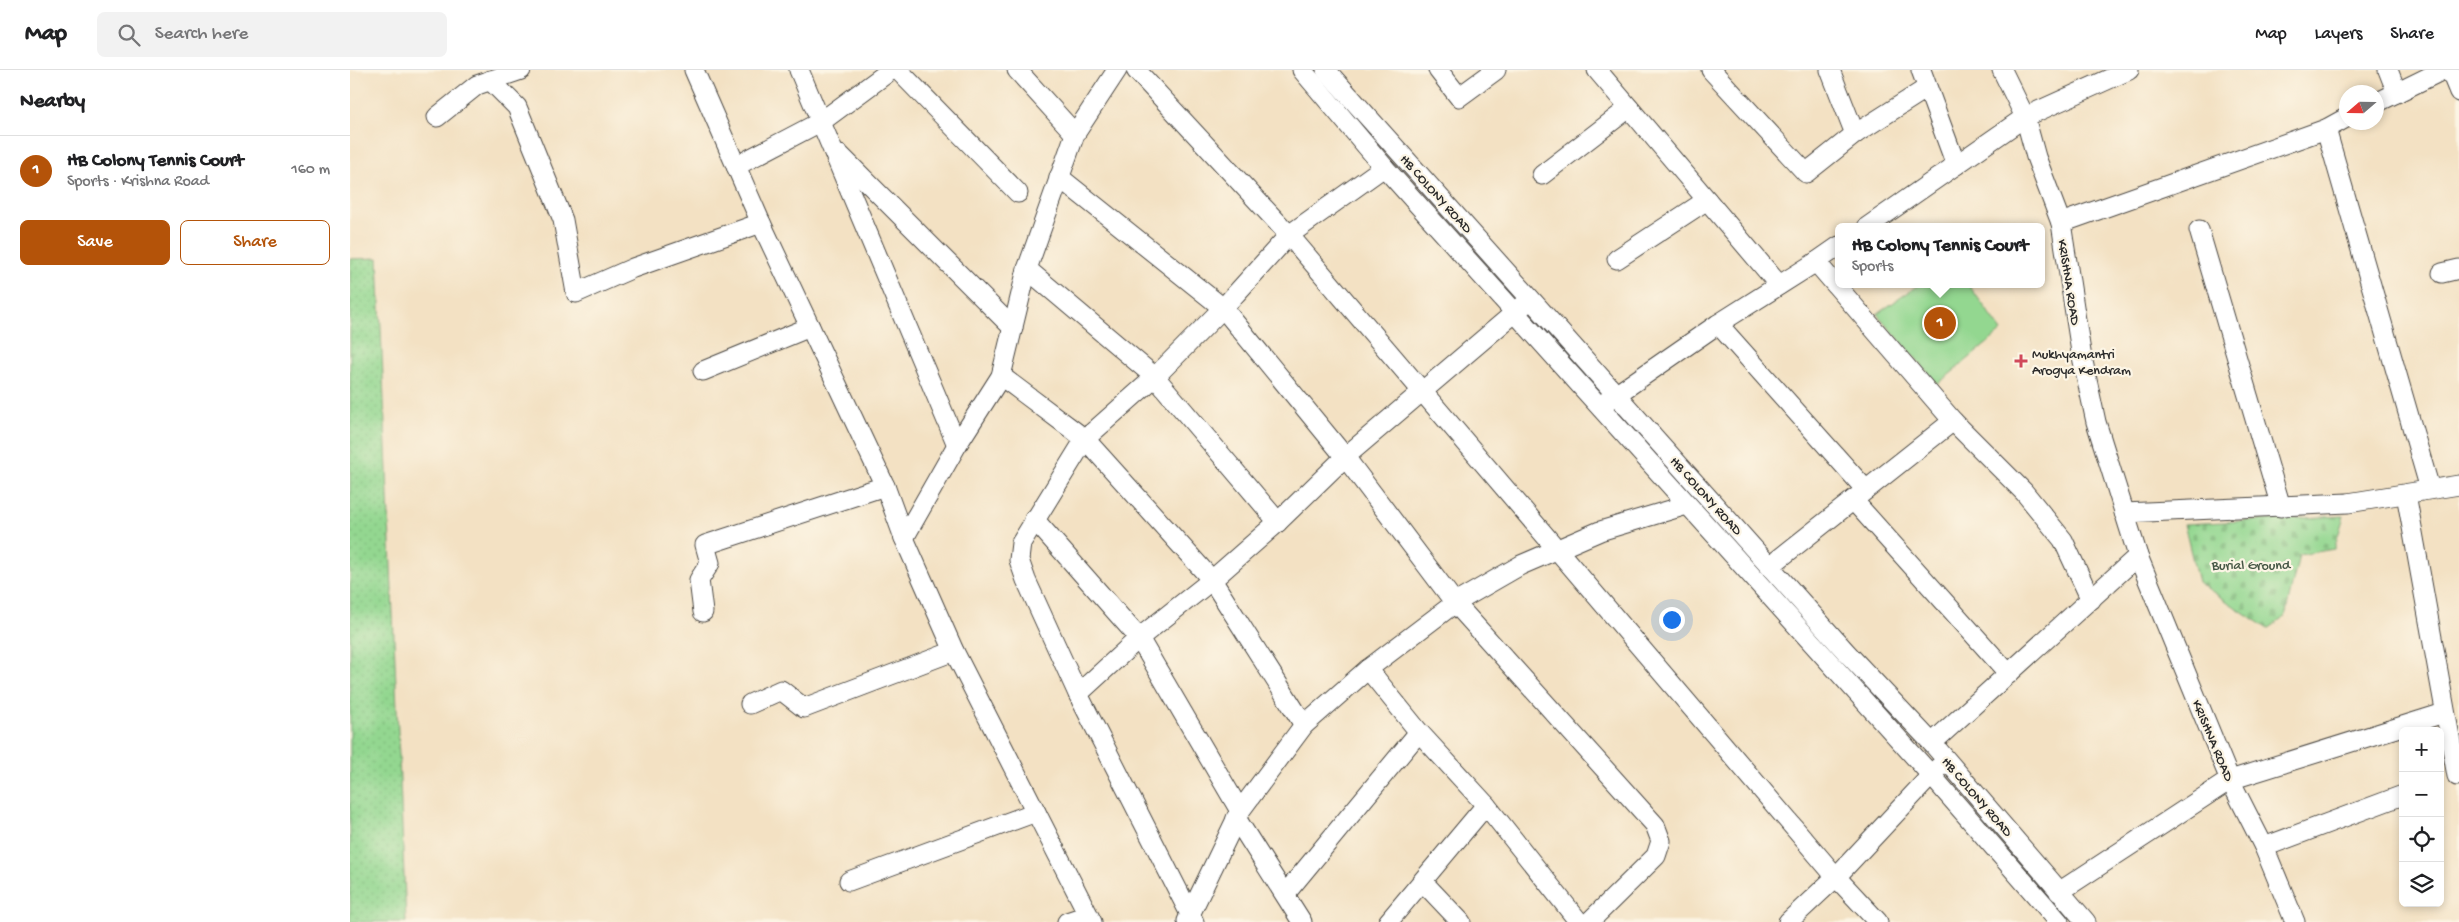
<!DOCTYPE html>
<html lang="en">
<head>
<meta charset="utf-8">
<style>
	:root { --surface:#fff; --page:#f2f2f2; --text:#202124; --muted:#757577; --line:#e0e0e0; --accent:#b45309 }
	body { margin:0; font-family:"Gochi Hand",sans-serif; background:var(--page); color:var(--text) }
	.controls { position:absolute; right:15px; bottom:15px; display:grid; overflow:hidden; border-radius:8px; box-shadow:0 2px 8px #0003 }
	.controls button { width:45px; height:45px; display:grid; place-items:center; padding:0; border:0; border-bottom:1px solid var(--line); background:var(--surface); color:var(--text); font:25px sans-serif }
	.compass { position:absolute; left:1989px; top:15px; width:45px; height:45px; border-radius:50%; background:var(--surface); box-shadow:0 2px 8px #0003; rotate:250deg }
	.you { position:absolute; left:1321px; top:549px; width:18px; height:18px; margin:-12px; border:4px solid #fff; border-radius:50%; background:#1a73e8; box-shadow:0 0 0 8px #1a73e833 }
	.badge { display:grid; place-items:center; width:32px; height:32px; border-radius:50%; background:var(--accent); color:#fff; font-size:16px; font-weight:700 }
	.pin { position:absolute; translate:-50% -50%; border:2px solid #fff; box-shadow:0 1px 5px #0006 }
	.popup { position:absolute; left:1485px; top:153px; width:210px; height:65px; box-sizing:border-box; display:grid; place-content:center; border-radius:8px; background:var(--surface); filter:drop-shadow(0 1px 4px #0005); font-size:16px; white-space:nowrap; color:var(--muted) }
	.popup b { font-size:19px; color:var(--text) }
	.popup::after { content:''; position:absolute; left:50%; top:100%; margin-left:-10px; border:10px solid transparent; border-top-color:var(--surface) }
	.list { margin:0; padding:0; list-style:none }
	h2 { display:flex; justify-content:space-between; align-items:center; height:65px; margin:0; padding:0 20px; font-size:21px }
	h2 small { font-size:16px; font-weight:400; color:var(--muted) }
	.list li { display:grid; grid-template-columns:32px 1fr auto; gap:15px; align-items:center; box-sizing:border-box; height:70px; padding:0 20px; border-top:1px solid var(--line) }
	.list b { display:block; font-size:19px; white-space:nowrap }
	.list p { margin:0; font-size:16px; white-space:nowrap; color:var(--muted) }
	.list em { font-size:16px; font-style:normal; color:var(--muted) }
	.actions { display:flex; gap:10px; padding:15px 20px }
	.actions a { flex:1; padding:11px 0; border:1px solid var(--accent); border-radius:8px; text-align:center; font-size:18px; color:var(--accent) }
	.actions .main { background:var(--accent); color:#fff }
	.icon { flex:none; width:28px; height:28px; fill:none; stroke:currentColor; stroke-width:2; stroke-linecap:round; stroke-linejoin:round }
	.map { position:relative; flex:none; width:2109px; height:852px; overflow:hidden }
	header { display:flex; align-items:center; gap:30px; box-sizing:border-box; height:70px; padding:0 25px; background:var(--surface); border-bottom:1px solid var(--line) }
	header strong { font-size:24px }
	nav { display:flex; gap:28px; margin-inline-start:auto; font-size:18px }
	.search { width:350px; height:45px; background:var(--page); display:flex; align-items:center; gap:12px; box-sizing:border-box; padding:0 18px; border-radius:8px; color:var(--muted); font-size:19px }
	main { display:flex }
	aside { flex:1; background:var(--surface) }
	.map>svg:first-child { display:block }
	.grass { fill:url(#grass-dots); stroke:#5f815e }
	.cemetery { fill:url(#cemetery-stones); stroke:#5f815e }
	.pitch { fill:#93d790; stroke:#5f815e }
	.lines { fill:none; stroke-linecap:round; stroke-linejoin:round }
	.minor-casing { stroke:#494642; stroke-width:21 }
	.minor { stroke:#fff; stroke-width:19 }
	.poi-dot { fill:#d1495b; stroke:#fcf5e5; stroke-width:2 }
	.labels { text-anchor:middle; stroke-width:4.5; stroke-linejoin:round; paint-order:stroke }
	.street-label { font-size:14px; fill:#2b2b2b; stroke:#fcf5e5 }
	.poi-label { font-size:14px; fill:#2b2b2b; stroke:#fcf5e5; text-anchor:start }
	.park-label { font-size:14px; fill:#455644; stroke:#fcf5e5 }
</style>
</head>
<body>
<header>
<strong>Map</strong>
<div class="search"><svg class="icon" aria-label="search" viewBox="0 0 24 24"><circle cx="10" cy="10" r="6"/><path d="M15 15l6 6"/></svg>Search here</div>
<nav><a>Map</a><a>Layers</a><a>Share</a></nav>
</header>
<main>
<aside>
<h2>Nearby<small></small></h2>
<ul class="list">
<li><span class="badge">1</span><div><b>HB Colony Tennis Court</b><p>Sports · Krishna Road</p></div><em>160 m</em></li>
</ul>
<div class="actions"><a class="main">Save</a><a>Share</a></div>
</aside>
<div class="map">
<svg width="2109" height="852" viewBox="0 0 2109 852">
	<defs>
		<pattern id="grass-dots" width="8" height="8" patternUnits="userSpaceOnUse" patternTransform="scale(1.25)"><rect width="8" height="8" fill="#93d790"/><path d="M2 2h.1M6 6h.1" fill="none" stroke="#7fb97c" stroke-width="1.8" stroke-linecap="round"/></pattern>
		<pattern id="cemetery-stones" width="16" height="16" patternUnits="userSpaceOnUse" patternTransform="scale(1.25)"><rect width="16" height="16" fill="#93d790"/><path d="M2 7V4a2 2 0 0 1 4 0v3zM10 15v-3a2 2 0 0 1 4 0v3z" fill="#7fb97c"/></pattern>
	</defs>
	<rect width="100%" height="100%" fill="#fcf5e5"/>
	<filter id="ink" filterUnits="userSpaceOnUse"><feTurbulence type="fractalNoise" baseFrequency=".02" numOctaves="2"/><feDisplacementMap in="SourceGraphic" scale="10" xChannelSelector="R" yChannelSelector="G"/><feConvolveMatrix kernelMatrix="1 2 1 2 8 2 1 2 1" color-interpolation-filters="sRGB"/></filter>
	<filter id="wash" filterUnits="userSpaceOnUse"><feTurbulence type="fractalNoise" baseFrequency=".0096" numOctaves="4" result="noise"/><feDisplacementMap in="SourceGraphic" scale="20" xChannelSelector="R" yChannelSelector="G"/><feGaussianBlur stdDeviation="1.12" result="paint"/><feColorMatrix in="noise" values="0 0 0 0 0 0 0 0 0 0 0 0 0 0 0 0 0 1.4 0 .05"/><feComposite in="paint" operator="in"/></filter>
	<g filter="url(#wash)">
		<rect width="100%" height="100%" fill="#f3e1c3"/>
		<polygon class="grass" points="28,188 56,852 0,852 0,189"/>
		<polygon class="cemetery" points="1994,446 1984,479 1949,485 1935,547 1918,559 1848,512 1834,454"/>
		<polygon class="pitch" points="1570,214 1618,214 1652,261 1588,314 1527,244"/>
	</g>
	<g filter="url(#ink)">
		<g class="lines">
			<defs>
				<g id="minor">
					<polyline points="344,0 411,153 535,416 554,468 604,581 742,852"/>
					<polyline points="449,0 607,375"/>
					<polyline points="548,0 668,123"/>
					<polyline points="667,0 725,64"/>
					<polyline points="786,0 939,165 1486,807 1528,852"/>
					<polyline points="952,0 1034,97 1581,705 1709,852"/>
					<polyline points="976,0 1497,583 1582,673 1736,852"/>
					<polyline points="1088,0 1109,27 1146,0"/>
					<polyline points="1247,0 1429,215"/>
					<polyline points="1361,0 1456,103 1505,64 1480,0"/>
					<polyline points="1571,0 1606,95"/>
					<polyline points="1652,0 1675,47 1686,87 1711,153 1731,282 1746,352 1788,486 1880,710 1914,777 1945,852"/>
					<polyline points="2038,0 2047,23"/>
					<polyline points="2100,0 2109,22"/>
					<polyline points="140,10 167,37 213,150 226,223 283,198 411,153"/>
					<polyline points="2026,33 2093,0"/>
					<polyline points="87,47 127,15 171,0"/>
					<polyline points="1976,59 2080,419"/>
					<polyline points="1505,64 1577,18"/>
					<polyline points="490,85 663,258"/>
					<polyline points="386,96 472,51 541,0"/>
					<polyline points="1192,105 1279,38"/>
					<polyline points="709,107 873,238 995,387 1105,533 1305,755 1311,771 1306,786 1239,852"/>
					<polyline points="1711,153 1976,59 1996,48"/>
					<polyline points="1517,157 1675,47 1779,0"/>
					<polyline points="1849,160 1931,437"/>
					<polyline points="1489,176 1466,192 1603,351 1674,422 1713,470 1741,530"/>
					<polyline points="1267,189 1357,130"/>
					<polyline points="677,199 805,307 928,452"/>
					<polyline points="2092,203 2109,199"/>
					<polyline points="1368,254 1516,420"/>
					<polyline points="353,301 460,257"/>
					<polyline points="651,306 735,369 862,510 954,655"/>
					<polyline points="1257,331 1368,254 1466,192"/>
					<polyline points="2056,424 2107,706"/>
					<polyline points="1503,430 1659,604"/>
					<polyline points="1774,443 1998,433 2109,415"/>
					<polyline points="684,449 789,568 890,741"/>
					<polyline points="554,468 607,375 651,306 677,199 725,64 767,0"/>
					<polyline points="1420,496 1603,351"/>
					<polyline points="353,542 349,510 360,493 355,475 535,416"/>
					<polyline points="1018,599 1069,662 1136,735 1229,852"/>
					<polyline points="728,624 789,568 862,510 928,452 995,387 1175,234"/>
					<polyline points="400,634 431,620 454,638 604,581"/>
					<polyline points="1582,673 1788,486"/>
					<polyline points="886,748 952,852"/>
					<polyline points="1914,777 2053,725"/>
					<polyline points="499,811 686,742"/>
					<polyline points="1073,812 1111,852"/>
					<polyline points="1709,822 1880,710 2094,643"/>
					<polyline points="936,823 1069,662"/>
					<polyline points="837,851 890,741 954,655 1018,599 1105,533 1171,495 1250,461 1337,435"/>
					<polyline points="717,852 738,845"/>
					<polyline points="844,852 728,624 676,510 669,490 671,473 735,369 805,307 873,238 939,165 1034,97"/>
					<polyline points="1038,852 1136,735"/>
					<polyline points="1438,852 1486,807 1589,697"/>
				</g>
			</defs>
			<use href="#minor" class="minor-casing"/>
			<use href="#minor" class="minor"/>
		</g>
	</g>
	<path class="poi-dot" d="M1668.5 283.5h5v5h5v5h-5v5h-5v-5h-5v-5h5z"/>
	<g class="labels">
		<g class="street-label">
			<text transform="translate(1087 123) rotate(48)" y="5">HB COLONY ROAD</text>
			<text transform="translate(1720 212) rotate(81)" y="5">KRISHNA ROAD</text>
			<text transform="translate(1357 425) rotate(48)" y="5">HB COLONY ROAD</text>
			<text transform="translate(1864 670) rotate(67)" y="5">KRISHNA ROAD</text>
			<text transform="translate(1628 726) rotate(49)" y="5">HB COLONY ROAD</text>
		</g>
		<g class="poi-label">
			<text x="1682" y="288">Mukhyamantri<tspan x="1682" dy="16">Arogya Kendram</tspan></text>
		</g>
		<g class="park-label">
			<text x="1901" y="499">Burial Ground</text>
		</g>
	</g>
</svg>
<div class="controls">
<button>+</button>
<button>−</button>
<button><svg class="icon" aria-label="locate" viewBox="0 0 24 24"><circle cx="12" cy="12" r="6"/><path d="M12 2v4M12 18v4M2 12h4M18 12h4"/></svg></button>
<button><svg class="icon" aria-label="layers" viewBox="0 0 24 24"><path d="M12 4l9 5-9 5-9-5zM3 14l9 5 9-5"/></svg></button>
</div>
<svg class="compass" viewBox="-18 -18 36 36"><path d="M0-13l5 13h-10z" fill="#e53935"/><path d="M0 13l5-13h-10z" fill="#757577"/></svg>
<div class="you"></div>
<div class="pin badge" style="left:1590px;top:253px">1</div>
<div class="popup"><b>HB Colony Tennis Court</b>Sports</div>
</div>
</main>
</body>
</html>
